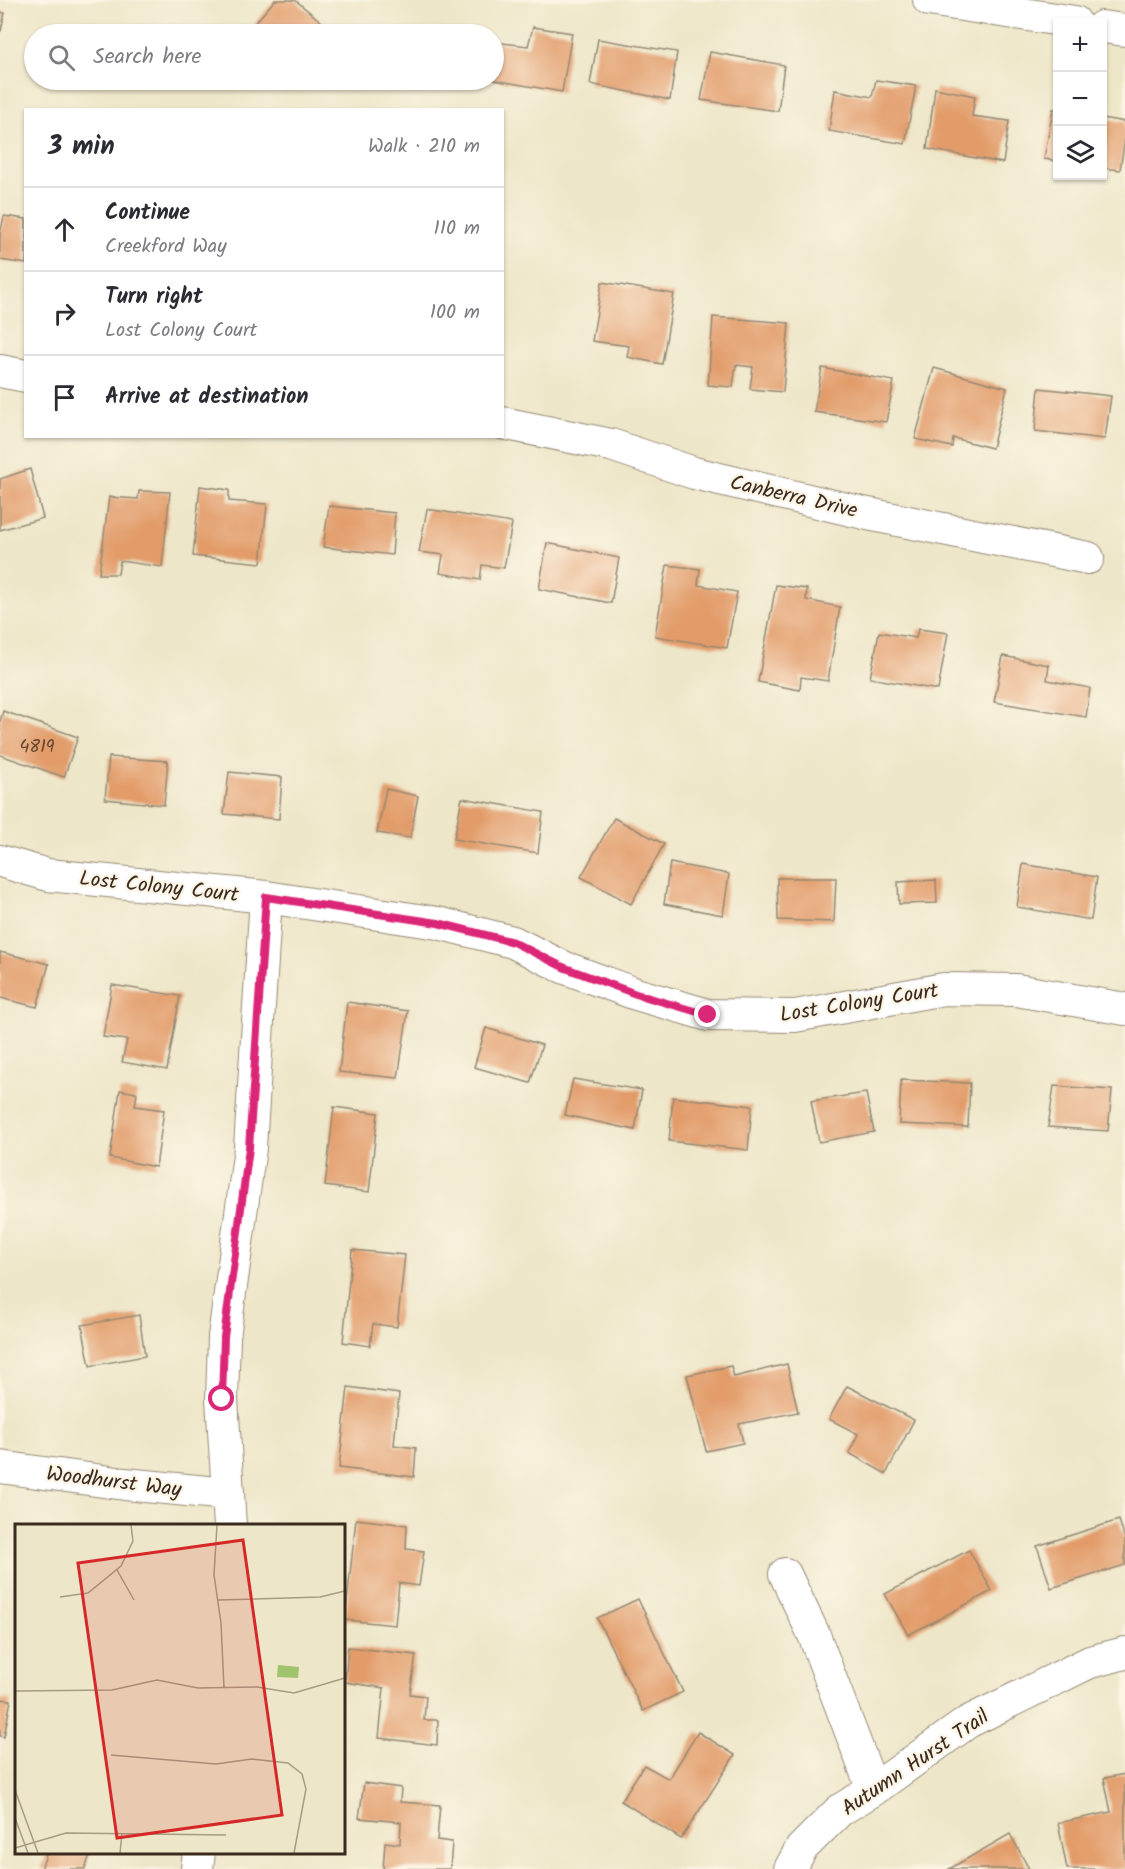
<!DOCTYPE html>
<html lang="en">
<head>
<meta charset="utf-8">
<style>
	:root { --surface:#fff; --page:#f2f2f3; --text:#2b2b33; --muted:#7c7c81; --line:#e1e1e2 }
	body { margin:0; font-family:Kalam,sans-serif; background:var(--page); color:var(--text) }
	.controls { position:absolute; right:18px; top:18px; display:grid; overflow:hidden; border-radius:0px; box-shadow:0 2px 4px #0004 }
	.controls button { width:54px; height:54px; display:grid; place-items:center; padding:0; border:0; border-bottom:2px solid var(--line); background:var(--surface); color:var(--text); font:30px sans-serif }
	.stop { position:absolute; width:18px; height:18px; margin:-14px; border:4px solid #db2777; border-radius:50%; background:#fff }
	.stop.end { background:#db2777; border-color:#fff; box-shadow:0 2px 6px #0008 }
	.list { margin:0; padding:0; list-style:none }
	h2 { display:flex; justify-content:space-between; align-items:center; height:78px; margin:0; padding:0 24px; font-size:26px }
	h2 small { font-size:20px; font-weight:400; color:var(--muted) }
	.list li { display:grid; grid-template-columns:39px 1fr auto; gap:18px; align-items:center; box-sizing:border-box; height:84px; padding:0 24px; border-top:2px solid var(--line) }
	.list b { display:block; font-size:22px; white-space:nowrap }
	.list p { margin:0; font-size:20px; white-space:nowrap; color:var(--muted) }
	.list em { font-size:20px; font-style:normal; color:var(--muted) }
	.icon { flex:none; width:33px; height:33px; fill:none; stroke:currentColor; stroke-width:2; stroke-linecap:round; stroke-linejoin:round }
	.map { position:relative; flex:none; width:1125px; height:1869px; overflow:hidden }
	.search { position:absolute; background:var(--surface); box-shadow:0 2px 4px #0004; left:24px; top:24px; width:480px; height:66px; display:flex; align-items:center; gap:15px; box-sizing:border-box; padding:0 21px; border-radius:33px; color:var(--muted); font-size:22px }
	.panel { position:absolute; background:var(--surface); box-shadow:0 2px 4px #0004; left:24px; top:108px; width:480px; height:330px; border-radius:0px }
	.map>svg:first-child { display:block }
	.building { fill:#e29b69 }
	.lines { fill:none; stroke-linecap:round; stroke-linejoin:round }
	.minor-casing { stroke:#948873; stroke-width:34 }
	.minor { stroke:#fff; stroke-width:32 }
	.route { stroke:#db2777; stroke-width:8 }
	.labels { text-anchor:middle; stroke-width:4.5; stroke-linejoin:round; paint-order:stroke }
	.number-label { font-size:18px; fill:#654631 }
	.street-label { font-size:21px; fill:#3b2a1e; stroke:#fcf5e5 }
	.inset-road { fill:none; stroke:#a69b84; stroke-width:1.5 }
	.view { fill:#d62828; fill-opacity:0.15; stroke:#d62828; stroke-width:3 }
	.inset-edge { fill:none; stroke:#3b2a1e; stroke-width:3 }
</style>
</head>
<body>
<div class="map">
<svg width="1125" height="1869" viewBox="0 0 1125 1869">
	<rect width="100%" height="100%" fill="#fcf5e5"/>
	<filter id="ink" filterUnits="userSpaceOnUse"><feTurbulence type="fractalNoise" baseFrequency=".0167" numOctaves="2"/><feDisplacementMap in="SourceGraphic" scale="12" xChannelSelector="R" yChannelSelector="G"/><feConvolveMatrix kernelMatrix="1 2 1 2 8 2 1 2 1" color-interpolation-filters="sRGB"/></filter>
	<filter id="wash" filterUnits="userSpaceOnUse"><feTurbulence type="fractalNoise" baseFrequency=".008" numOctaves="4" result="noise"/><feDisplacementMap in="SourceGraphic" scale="24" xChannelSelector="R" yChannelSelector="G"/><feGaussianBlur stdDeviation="1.35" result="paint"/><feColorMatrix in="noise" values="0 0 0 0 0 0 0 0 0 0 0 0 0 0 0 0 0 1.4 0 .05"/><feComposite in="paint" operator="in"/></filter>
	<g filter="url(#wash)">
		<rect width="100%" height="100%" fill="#ede6c8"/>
		<g id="blocks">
			<g class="building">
				<polygon points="275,0 295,0 335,33 334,34 267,34 254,24"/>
				<polygon points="0,12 5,13 1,31 0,31"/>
				<polygon points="533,27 572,33 562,92 494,80 494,42 528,46"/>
				<polygon points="598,39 677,52 670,100 590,84"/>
				<polygon points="710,52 784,65 778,111 701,100"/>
				<polygon points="397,80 436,80 435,87"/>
				<polygon points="876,80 916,86 905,144 829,131 835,90 872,97"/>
				<polygon points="935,88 975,96 972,116 1009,121 1003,163 927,149"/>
				<polygon points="1053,109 1058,110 1058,161 1044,159"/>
				<polygon points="1102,118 1125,122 1125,138 1120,170 1102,168"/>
				<polygon points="4,216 26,219 26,264 0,260 0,234"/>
				<polygon points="602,282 674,294 662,364 627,357 629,346 592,341"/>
				<polygon points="713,317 789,323 783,392 750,389 753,367 736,365 733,387 708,385"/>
				<polygon points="822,368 894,381 886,422 814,412"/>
				<polygon points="934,368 1007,388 992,448 953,438 952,447 915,439"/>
				<polygon points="1039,388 1111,396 1105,439 1035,431"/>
				<polygon points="30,469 43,518 0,530 0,479"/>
				<polygon points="200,486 229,490 229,501 267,504 261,563 193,556"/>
				<polygon points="139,491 170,492 162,567 120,561 118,574 99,574 109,497 138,499"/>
				<polygon points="329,506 395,513 392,555 323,547"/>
				<polygon points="427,509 512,523 504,568 482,565 480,580 440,573 443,555 419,552"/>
				<polygon points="547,543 619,558 611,603 539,589"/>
				<polygon points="667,565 700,569 698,585 737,592 727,648 655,636"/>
				<polygon points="776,585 807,589 806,600 840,607 828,681 801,677 800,690 758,682"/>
				<polygon points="918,629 948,633 938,690 870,678 879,632 916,638"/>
				<polygon points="1003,656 1049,665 1047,680 1090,688 1086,717 994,702"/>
				<polygon points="3,711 78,737 64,777 0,755 0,721"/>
				<polygon points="109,757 168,761 164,805 105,799"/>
				<polygon points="229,772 282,777 279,819 224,814"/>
				<polygon points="386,789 418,796 410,838 377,833"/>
				<polygon points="462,798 543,812 538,853 454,839"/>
				<polygon points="614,818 664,844 631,904 581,877"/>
				<polygon points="670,863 729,874 723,915 664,904"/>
				<polygon points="1023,864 1097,877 1091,920 1017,907"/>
				<polygon points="777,878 836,878 834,922 778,920"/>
				<polygon points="936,880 937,903 899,904 898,882"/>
				<polygon points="0,952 49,964 37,1007 0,998"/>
				<polygon points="112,985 180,996 167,1070 122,1062 127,1040 103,1037"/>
				<polygon points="347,1002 408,1011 398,1078 339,1072"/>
				<polygon points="486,1028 542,1045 530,1083 474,1067"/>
				<polygon points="573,1079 642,1090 635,1130 565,1115"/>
				<polygon points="901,1080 970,1083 968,1127 899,1124"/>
				<polygon points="1054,1086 1112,1090 1108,1131 1048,1127"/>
				<polygon points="120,1090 137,1093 135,1106 164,1110 156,1167 110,1158"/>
				<polygon points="866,1093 874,1132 819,1142 811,1101"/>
				<polygon points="673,1097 752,1106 748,1150 669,1141"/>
				<polygon points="334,1107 378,1113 369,1192 325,1186"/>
				<polygon points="352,1250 405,1255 397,1327 373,1324 370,1346 343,1342"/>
				<polygon points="139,1315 145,1356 90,1366 82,1325"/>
				<polygon points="787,1364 798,1412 739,1424 743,1443 706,1451 687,1375 731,1366 734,1377"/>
				<polygon points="847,1386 914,1420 886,1474 849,1453 858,1434 829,1419"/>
				<polygon points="348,1387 399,1394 394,1445 416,1448 414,1477 339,1468"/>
				<polygon points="356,1519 407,1525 406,1549 424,1551 419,1586 399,1583 395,1625 345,1620"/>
				<polygon points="1119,1520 1125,1539 1125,1565 1051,1588 1037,1546"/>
				<polygon points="969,1550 992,1591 908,1635 885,1594"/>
				<polygon points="638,1599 683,1692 643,1711 597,1618"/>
				<polygon points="348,1647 416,1655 410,1694 426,1696 424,1720 438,1720 437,1745 379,1738 384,1688 345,1682"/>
				<polygon points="0,1699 11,1700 4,1737 0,1736"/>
				<polygon points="698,1732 735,1755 681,1839 621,1801 644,1765 669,1779"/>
				<polygon points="1125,1774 1125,1869 1067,1869 1058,1823 1111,1812 1104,1778"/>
				<polygon points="364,1783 401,1788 400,1802 440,1805 437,1840 452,1842 450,1869 383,1869 385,1842 400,1844 401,1822 359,1818"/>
				<polygon points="1010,1834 1029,1869 949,1869"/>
				<polygon points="47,1852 91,1852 85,1869 41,1869"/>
			</g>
		</g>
	</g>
	<g filter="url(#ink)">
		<use href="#blocks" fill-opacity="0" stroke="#948873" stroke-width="1.5"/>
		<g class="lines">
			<defs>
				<g id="minor">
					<polyline points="929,0 1075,22"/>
					<polyline points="1102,27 1125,30"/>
					<polyline points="0,371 26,376"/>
					<polyline points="502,423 611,445 694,473 868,514 1088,558"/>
					<polyline points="0,861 48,875 266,897 438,923 513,942 563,967 636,994 708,1015 795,1016 944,989 1016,990 1125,1009"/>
					<polyline points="0,1467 125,1484 228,1494"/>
					<polyline points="230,1526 222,1399 224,1337 250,1148 266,897"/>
					<polyline points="785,1574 814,1635 873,1790"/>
					<polyline points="197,1869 199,1852"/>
					<polyline points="790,1869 801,1849 840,1810 873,1790 968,1722 1090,1662 1125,1653"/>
				</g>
			</defs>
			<use href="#minor" class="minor-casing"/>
			<use href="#minor" class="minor"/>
		</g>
	</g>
	<g class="lines" filter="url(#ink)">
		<polyline class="route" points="222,1399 224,1337 249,1148 266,897 438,923 513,942 563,967 636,994 708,1015"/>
	</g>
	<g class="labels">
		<g class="number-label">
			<text x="37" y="752">4819</text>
		</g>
		<g class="street-label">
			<text transform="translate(794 496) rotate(13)" y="7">Canberra Drive</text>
			<text transform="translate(159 886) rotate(6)" y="7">Lost Colony Court</text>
			<text transform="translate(859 1002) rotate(-9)" y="7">Lost Colony Court</text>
			<text transform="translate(114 1481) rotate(7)" y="7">Woodhurst Way</text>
			<text transform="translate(915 1762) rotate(-34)" y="7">Autumn Hurst Trail</text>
		</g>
	</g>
	<g transform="translate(15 1524)">
		<rect width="330" height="330" fill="#ede6c8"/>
		<path d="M263 141 284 143 283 154 262 153Z" fill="#a0c46e"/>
		<path class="inset-road" d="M202 1 199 51 206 99 209 164M102 46 119 76M45 73 73 69 106 42 118 17 116 1M203 76 305 73 330 67M0 167 97 166 142 156 183 164 242 163 279 169 330 154M96 231 201 240 237 235 273 239 287 250 291 265 279 329M0 266 23 329M0 294 13 329M0 324 51 309 211 311M105 329 107 309"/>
		<path class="view" d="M228 16 267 291 102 314 63 39Z"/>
		<rect width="330" height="330" class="inset-edge"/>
	</g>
</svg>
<div class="controls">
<button>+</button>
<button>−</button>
<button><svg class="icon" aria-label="layers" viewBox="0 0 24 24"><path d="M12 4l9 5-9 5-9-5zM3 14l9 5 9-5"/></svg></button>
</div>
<div class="stop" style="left:222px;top:1399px"></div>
<div class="stop end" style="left:708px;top:1015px"></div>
<div class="search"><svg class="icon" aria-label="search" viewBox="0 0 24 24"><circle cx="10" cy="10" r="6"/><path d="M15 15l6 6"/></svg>Search here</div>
<section class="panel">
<h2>3 min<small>Walk · 210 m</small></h2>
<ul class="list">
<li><svg class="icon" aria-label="ahead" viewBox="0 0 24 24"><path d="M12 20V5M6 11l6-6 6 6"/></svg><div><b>Continue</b><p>Creekford Way</p></div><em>110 m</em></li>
<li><svg class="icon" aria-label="right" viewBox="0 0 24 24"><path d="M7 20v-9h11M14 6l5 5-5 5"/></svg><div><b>Turn right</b><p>Lost Colony Court</p></div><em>100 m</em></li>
<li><svg class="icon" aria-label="arrive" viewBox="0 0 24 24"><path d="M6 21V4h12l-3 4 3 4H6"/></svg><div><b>Arrive at destination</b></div></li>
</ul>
</section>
</div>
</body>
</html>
